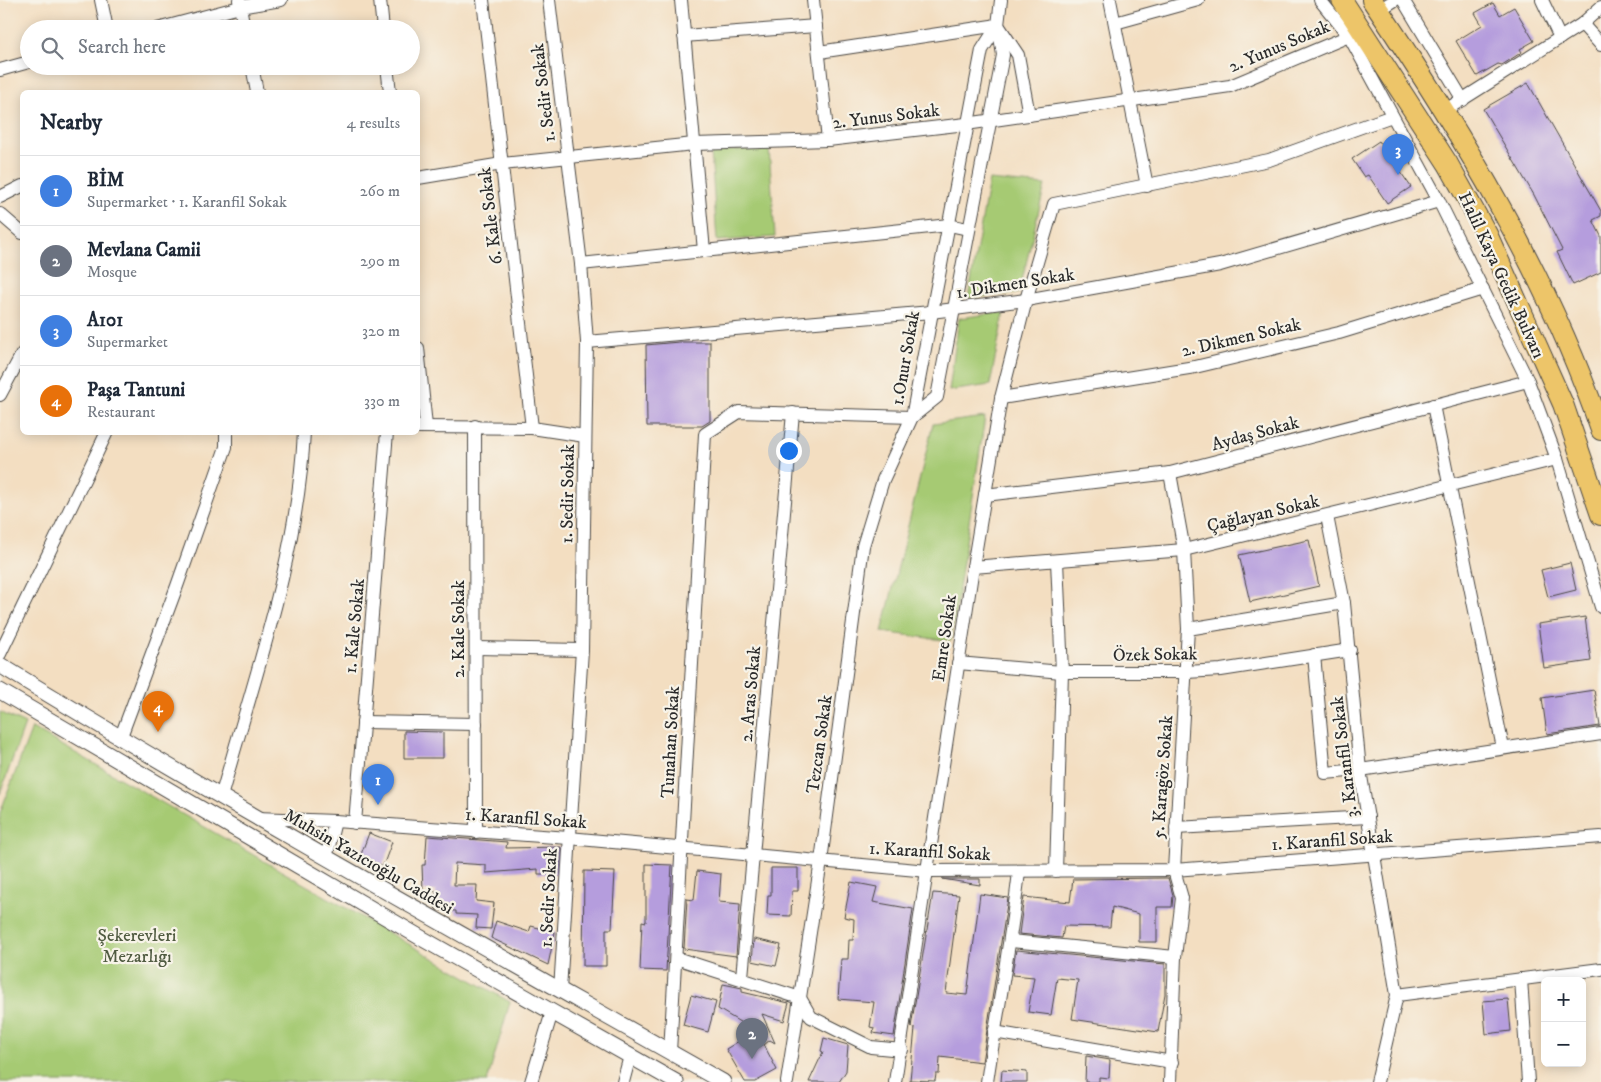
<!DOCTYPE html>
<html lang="en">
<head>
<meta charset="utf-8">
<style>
	:root { --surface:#fff; --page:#f6f6f7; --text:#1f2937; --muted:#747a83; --line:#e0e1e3; --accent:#1a73e8 }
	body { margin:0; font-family:"IM FELL DW Pica",serif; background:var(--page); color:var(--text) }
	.controls { position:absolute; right:15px; bottom:15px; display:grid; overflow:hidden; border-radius:8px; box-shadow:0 2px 12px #0003 }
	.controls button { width:45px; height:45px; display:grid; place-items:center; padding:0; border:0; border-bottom:1px solid var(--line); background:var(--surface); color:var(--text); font:25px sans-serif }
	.you { position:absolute; left:788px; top:450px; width:18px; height:18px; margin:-12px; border:4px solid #fff; border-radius:50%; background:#1a73e8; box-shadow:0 0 0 8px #1a73e833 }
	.badge { display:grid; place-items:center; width:32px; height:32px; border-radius:50%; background:var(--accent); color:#fff; font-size:16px; font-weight:700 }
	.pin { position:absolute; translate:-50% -41px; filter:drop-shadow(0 1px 2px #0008) }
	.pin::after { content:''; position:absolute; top:26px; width:18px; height:15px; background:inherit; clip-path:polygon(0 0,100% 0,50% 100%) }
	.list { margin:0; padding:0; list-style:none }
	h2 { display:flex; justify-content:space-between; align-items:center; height:65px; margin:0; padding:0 20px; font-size:21px }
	h2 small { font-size:16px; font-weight:400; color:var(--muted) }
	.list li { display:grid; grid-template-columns:32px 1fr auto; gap:15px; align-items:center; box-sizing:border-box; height:70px; padding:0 20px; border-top:1px solid var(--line) }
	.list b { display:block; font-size:19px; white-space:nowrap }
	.list p { margin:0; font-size:16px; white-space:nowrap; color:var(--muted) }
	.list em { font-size:16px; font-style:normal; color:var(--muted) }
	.icon { flex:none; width:28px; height:28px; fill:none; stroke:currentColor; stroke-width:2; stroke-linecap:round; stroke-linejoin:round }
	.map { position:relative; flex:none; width:1601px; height:1082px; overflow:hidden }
	.search { position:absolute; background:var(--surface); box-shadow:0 2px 12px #0003; left:20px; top:20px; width:400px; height:55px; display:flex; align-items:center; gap:12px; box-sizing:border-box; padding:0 18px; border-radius:28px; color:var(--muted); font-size:19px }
	.panel { position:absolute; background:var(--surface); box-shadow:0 2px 12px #0003; left:20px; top:90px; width:400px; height:345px; border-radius:8px }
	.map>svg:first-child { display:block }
	.green { fill:#a6ca73; stroke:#687a4f }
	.building { fill:#b59ddd }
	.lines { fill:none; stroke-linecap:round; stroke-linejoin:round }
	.minor-casing { stroke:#494642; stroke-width:14 }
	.tertiary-casing { stroke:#494642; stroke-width:17 }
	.trunk-casing { stroke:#494642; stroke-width:22 }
	.minor { stroke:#fff; stroke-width:12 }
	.tertiary { stroke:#fff; stroke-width:15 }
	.trunk { stroke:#edc569; stroke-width:20 }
	.labels { text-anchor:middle; stroke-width:4.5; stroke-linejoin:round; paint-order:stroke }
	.street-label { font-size:18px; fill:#2b2b2b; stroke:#f7f3e8 }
	.park-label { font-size:18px; fill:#505b41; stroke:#f7f3e8 }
</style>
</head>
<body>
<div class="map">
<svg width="1601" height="1082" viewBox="0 0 1601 1082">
	<rect width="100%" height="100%" fill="#f7f3e8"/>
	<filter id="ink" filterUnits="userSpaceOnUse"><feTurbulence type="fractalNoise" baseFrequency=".02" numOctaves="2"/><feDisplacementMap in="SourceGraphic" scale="10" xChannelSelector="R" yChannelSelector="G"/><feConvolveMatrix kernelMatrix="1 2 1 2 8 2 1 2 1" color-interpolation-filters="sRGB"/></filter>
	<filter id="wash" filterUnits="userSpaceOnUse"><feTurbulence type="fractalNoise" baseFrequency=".0096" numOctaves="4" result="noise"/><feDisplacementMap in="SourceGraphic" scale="20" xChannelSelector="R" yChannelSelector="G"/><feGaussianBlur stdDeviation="1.12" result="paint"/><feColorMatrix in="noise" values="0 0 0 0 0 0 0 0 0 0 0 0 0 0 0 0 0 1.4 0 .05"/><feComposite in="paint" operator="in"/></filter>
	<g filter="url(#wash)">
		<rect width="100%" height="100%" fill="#f3dec1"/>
		<g class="green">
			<polygon points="769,148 775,237 717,241 711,152"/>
			<polygon points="989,180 1045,185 1019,293 968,298"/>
			<polygon points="1004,312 990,385 949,391 959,318"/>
			<polygon points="985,417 951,641 882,632 933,424"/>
			<polygon points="0,712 25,724 0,794"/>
			<polygon points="32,728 510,1002 487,1082 0,1082 0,813"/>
		</g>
		<g id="blocks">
			<g class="building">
				<polygon points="1493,3 1500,15 1514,7 1534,41 1520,49 1522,52 1502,65 1498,64 1477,76 1456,41 1482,25 1475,13"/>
				<polygon points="1528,83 1601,211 1601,216 1593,220 1601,236 1601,272 1573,285 1557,252 1562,250 1534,195 1483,109"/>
				<polygon points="1379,141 1411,187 1387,203 1368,175 1364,177 1352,159"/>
				<polygon points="679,342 710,342 710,421 702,426 647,426 646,345"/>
				<polygon points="1309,540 1319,586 1250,602 1239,555"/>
				<polygon points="1570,563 1576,590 1548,597 1541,570"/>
				<polygon points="1585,617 1591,661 1544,668 1538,624"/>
				<polygon points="1594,690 1600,726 1547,734 1542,698"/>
				<polygon points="404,731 443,732 443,758 404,758"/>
				<polygon points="369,833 392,842 383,866 360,857"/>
				<polygon points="427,836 507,842 506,848 561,847 559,874 538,874 538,869 486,873 486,865 455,863 454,885 477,885 476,901 494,903 491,929 476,928 477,915 456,914 456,911 437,910 435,908 436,891 423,891 422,865 425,865"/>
				<polygon points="646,864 672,865 666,971 640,970 642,921 646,922"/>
				<polygon points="771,868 798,868 798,891 792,891 791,916 767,915 768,895 771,895"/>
				<polygon points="584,871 615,872 612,929 606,929 606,966 583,966"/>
				<polygon points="697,871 721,874 719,902 740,904 736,956 684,949 687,899 694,900"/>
				<polygon points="1168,878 1173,895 1172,907 1157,907 1157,942 1139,942 1139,914 1112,907 1110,927 1064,926 1062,938 1019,934 1024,897 1070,902 1073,879"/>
				<polygon points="942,879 980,879 980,885"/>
				<polygon points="851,882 877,887 873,902 913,909 894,1036 873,1033 874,1028 870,1027 874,1002 838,999 841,959 848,959 849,940 853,940 854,919 844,917"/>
				<polygon points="933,893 959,895 946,993 967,995 980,894 1008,898 982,1062 940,1057 939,1074 936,1074 935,1081 910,1080 915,1028 911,1027"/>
				<polygon points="496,921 529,932 531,926 555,932 548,965 491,938"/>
				<polygon points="754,939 781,945 776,966 752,961"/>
				<polygon points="1016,950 1165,964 1165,994 1158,1032 1072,1019 1078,980 1057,978 1051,1015 1028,1012 1034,977 1012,975"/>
				<polygon points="723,984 742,988 742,992 789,1003 784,1021 762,1014 775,1043 770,1040 764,1045 777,1070 755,1082 745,1082 726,1049 755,1031 718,1009"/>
				<polygon points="691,995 716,1002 708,1032 683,1025"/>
				<polygon points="1508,999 1511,1031 1486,1034 1483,1001"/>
				<polygon points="824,1038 848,1045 846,1071 839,1082 809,1082 823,1052 821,1051"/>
				<polygon points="1086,1056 1110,1060 1109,1078 1099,1077 1099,1082 1085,1082"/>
				<polygon points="1002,1070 1027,1072 1027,1082 1001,1082"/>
			</g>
		</g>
	</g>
	<g filter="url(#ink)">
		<use href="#blocks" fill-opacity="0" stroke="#494642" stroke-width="1"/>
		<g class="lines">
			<defs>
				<g id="minor">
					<polyline points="101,0 107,29"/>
					<polyline points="239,0 244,29"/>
					<polyline points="380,0 383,29"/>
					<polyline points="483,0 532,428"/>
					<polyline points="549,0 581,264 587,342 582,650 560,990"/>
					<polyline points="681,0 704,251"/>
					<polyline points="813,0 828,140"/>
					<polyline points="1110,0 1147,186"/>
					<polyline points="1320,0 1349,36 1439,201 1528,381 1557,459 1601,607"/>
					<polyline points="1403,0 1463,100"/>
					<polyline points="1542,0 1560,38"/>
					<polyline points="1379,10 1395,0"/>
					<polyline points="1115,23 1198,0"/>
					<polyline points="1582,24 1601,45"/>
					<polyline points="157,29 240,7 281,0"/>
					<polyline points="684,36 816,26"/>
					<polyline points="819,52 998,25 1018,55 1029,115"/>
					<polyline points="252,66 257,92"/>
					<polyline points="387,66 390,92"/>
					<polyline points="0,70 29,62"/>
					<polyline points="1444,111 1582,24 1601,7"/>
					<polyline points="418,178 502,164 694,144 828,140 966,124 1230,86 1349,36"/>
					<polyline points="0,197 22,186"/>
					<polyline points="0,214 22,233"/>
					<polyline points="581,264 949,225 968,229"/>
					<polyline points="587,342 931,312 1026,300 1220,265 1439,201"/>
					<polyline points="418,348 426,426"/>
					<polyline points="0,395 22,354"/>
					<polyline points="1001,398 1195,367 1339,333 1483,289"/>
					<polyline points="1433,405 1503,748"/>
					<polyline points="912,417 937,397 1003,55 998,25"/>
					<polyline points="475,426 476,832"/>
					<polyline points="418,427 532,428 585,436"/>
					<polyline points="1170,473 1184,550 1188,629 1174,870 1182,898 1175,957 1170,1082"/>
					<polyline points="985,495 1170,473 1528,381"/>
					<polyline points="1327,516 1344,603 1360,770 1397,995 1377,1082"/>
					<polyline points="973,567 1184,550 1557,459"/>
					<polyline points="1188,629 1344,603"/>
					<polyline points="476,648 582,650"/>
					<polyline points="0,654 107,432"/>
					<polyline points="1314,655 1325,773 1360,770 1601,734"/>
					<polyline points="958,663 1062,672 1186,672 1221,670 1350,650"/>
					<polyline points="363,722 476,724"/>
					<polyline points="120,739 177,586 226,447 226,432"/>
					<path d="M221 797C254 678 298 557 304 432"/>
					<polyline points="257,818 335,821 569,838 928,871 1174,870 1601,837"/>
					<polyline points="355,823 387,432"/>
					<polyline points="1176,828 1368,817"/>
					<polyline points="326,858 335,821"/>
					<polyline points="1056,871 1062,672 1057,561"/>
					<polyline points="1011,941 1175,957"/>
					<polyline points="676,958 800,998 811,1017 871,1047 902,1050"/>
					<polyline points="742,977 793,413"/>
					<polyline points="1521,979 1528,1082"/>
					<polyline points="1397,995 1601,969"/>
					<polyline points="994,1032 1172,1062"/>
					<polyline points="670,1052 705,434 739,412 912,417"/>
					<polyline points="531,1082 552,1012"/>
					<polyline points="623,1082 630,1056"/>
					<polyline points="787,1082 821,861 863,546 883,480 912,417 982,50 998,25 1001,0"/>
					<polyline points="895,1082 973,567 1001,398 1026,300 1054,204 1269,160 1392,116"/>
					<path d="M987 1082C997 1012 1011 942 1019 872"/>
				</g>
				<g id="tertiary">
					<path d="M0 665C237 810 481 945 723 1082"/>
					<polyline points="0,691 423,939 676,1082"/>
				</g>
				<g id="trunk">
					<polyline points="1342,0 1448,164 1487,234 1563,404 1601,515"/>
					<path d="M1372 0C1463 135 1548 276 1601 430"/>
				</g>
			</defs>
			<use href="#minor" class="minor-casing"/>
			<use href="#tertiary" class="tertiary-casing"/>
			<use href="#trunk" class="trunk-casing"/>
			<use href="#minor" class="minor"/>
			<use href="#tertiary" class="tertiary"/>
			<use href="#trunk" class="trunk"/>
		</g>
	</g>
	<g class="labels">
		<g class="street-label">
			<text transform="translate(1279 46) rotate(-23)" y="6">2. Yunus Sokak</text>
			<text transform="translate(543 93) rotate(-97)" y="6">1. Sedir Sokak</text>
			<text transform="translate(886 116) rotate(-7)" y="6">2. Yunus Sokak</text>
			<text transform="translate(490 216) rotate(-97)" y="6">6. Kale Sokak</text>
			<text transform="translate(1502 275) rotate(65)" y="6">Halil Kaya Gedik Bulvarı</text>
			<text transform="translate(1015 283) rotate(-9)" y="6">1. Dikmen Sokak</text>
			<text transform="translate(1241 337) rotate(-13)" y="6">2. Dikmen Sokak</text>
			<text transform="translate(905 358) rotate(-80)" y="6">1.Onur Sokak</text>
			<text transform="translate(1255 433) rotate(-15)" y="6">Aydaş Sokak</text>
			<text transform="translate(567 494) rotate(-89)" y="6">1. Sedir Sokak</text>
			<text transform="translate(1263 513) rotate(-13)" y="6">Çağlayan Sokak</text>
			<text transform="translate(354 626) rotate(-85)" y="6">1. Kale Sokak</text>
			<text transform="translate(458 629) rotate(-90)" y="6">2. Kale Sokak</text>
			<text transform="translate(944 638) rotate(-82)" y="6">Emre Sokak</text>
			<text transform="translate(1155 654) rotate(-1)" y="6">Özek Sokak</text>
			<text transform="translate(750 694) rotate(-85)" y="6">2. Aras Sokak</text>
			<text transform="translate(670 742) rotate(-87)" y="6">Tunahan Sokak</text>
			<text transform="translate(819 744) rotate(-82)" y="6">Tezcan Sokak</text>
			<text transform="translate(1344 757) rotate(-97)" y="6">3. Karanfil Sokak</text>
			<text transform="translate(1162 777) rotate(-86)" y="6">5. Karagöz Sokak</text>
			<text transform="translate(526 818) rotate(4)" y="6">1. Karanfil Sokak</text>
			<text transform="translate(1332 840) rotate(-4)" y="6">1. Karanfil Sokak</text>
			<text transform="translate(930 851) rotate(3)" y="6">1. Karanfil Sokak</text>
			<text transform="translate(369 861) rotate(30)" y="6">Muhsin Yazıcıoğlu Caddesi</text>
			<text transform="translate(548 898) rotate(-87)" y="6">1. Sedir Sokak</text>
		</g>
		<g class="park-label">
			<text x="137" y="941">Şekerevleri<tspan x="137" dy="21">Mezarlığı</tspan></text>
		</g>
	</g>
</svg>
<div class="controls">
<button>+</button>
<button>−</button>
</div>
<div class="you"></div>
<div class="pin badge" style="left:378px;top:805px;background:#3f7fe0">1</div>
<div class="pin badge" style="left:752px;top:1059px;background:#6b7280">2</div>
<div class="pin badge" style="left:1398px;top:175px;background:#3f7fe0">3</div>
<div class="pin badge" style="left:158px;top:732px;background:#e8710a">4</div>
<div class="search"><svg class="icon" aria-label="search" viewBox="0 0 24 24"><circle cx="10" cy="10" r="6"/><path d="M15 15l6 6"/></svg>Search here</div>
<section class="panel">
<h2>Nearby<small>4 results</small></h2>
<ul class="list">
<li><span class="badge" style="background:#3f7fe0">1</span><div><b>BİM</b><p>Supermarket · 1. Karanfil Sokak</p></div><em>260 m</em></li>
<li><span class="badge" style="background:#6b7280">2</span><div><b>Mevlana Camii</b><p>Mosque</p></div><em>290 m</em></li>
<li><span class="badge" style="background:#3f7fe0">3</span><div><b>A101</b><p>Supermarket</p></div><em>320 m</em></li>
<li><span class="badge" style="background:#e8710a">4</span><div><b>Paşa Tantuni</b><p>Restaurant</p></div><em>330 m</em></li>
</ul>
</section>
</div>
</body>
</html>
